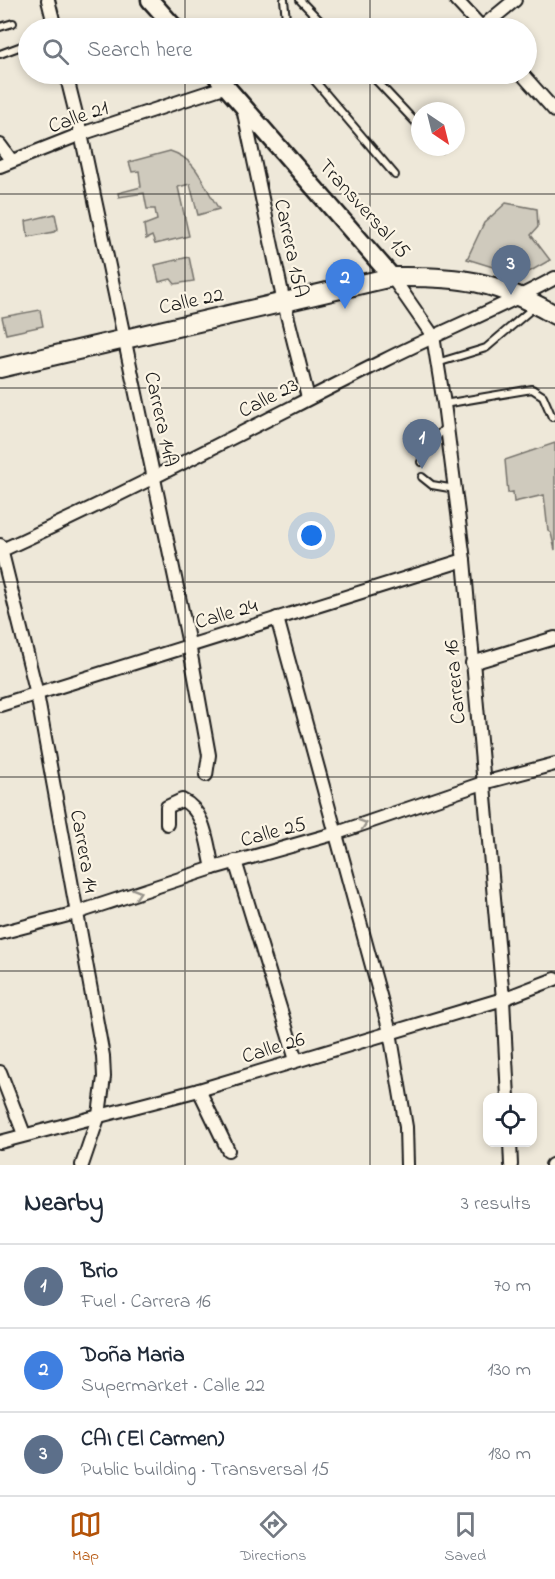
<!DOCTYPE html>
<html lang="en">
<head>
<meta charset="utf-8">
<style>
	:root { --surface:#fff; --page:#f6f6f7; --text:#1f2937; --muted:#747a83; --line:#e0e1e3; --accent:#b45309 }
	body { margin:0; font-family:"Indie Flower",sans-serif; background:var(--page); color:var(--text) }
	.controls { position:absolute; right:18px; bottom:18px; display:grid; overflow:hidden; border-radius:12px; box-shadow:0 3px 9px #0003 }
	.controls button { width:54px; height:54px; display:grid; place-items:center; padding:0; border:0; border-bottom:2px solid var(--line); background:var(--surface); color:var(--text); font:30px sans-serif }
	.compass { position:absolute; left:411px; top:102px; width:54px; height:54px; border-radius:50%; background:var(--surface); box-shadow:0 3px 9px #0003; rotate:145deg }
	.you { position:absolute; left:312px; top:536px; width:21px; height:21px; margin:-15px; border:4px solid #fff; border-radius:50%; background:#1a73e8; box-shadow:0 0 0 9px #1a73e833 }
	.badge { display:grid; place-items:center; width:39px; height:39px; border-radius:50%; background:var(--accent); color:#fff; font-size:20px; font-weight:700 }
	.pin { position:absolute; translate:-50% -50px; filter:drop-shadow(0 2px 3px #0008) }
	.pin::after { content:''; position:absolute; top:32px; width:21px; height:18px; background:inherit; clip-path:polygon(0 0,100% 0,50% 100%) }
	.list { margin:0; padding:0; list-style:none }
	h2 { display:flex; justify-content:space-between; align-items:center; height:78px; margin:0; padding:0 24px; font-size:26px }
	h2 small { font-size:20px; font-weight:400; color:var(--muted) }
	.list li { display:grid; grid-template-columns:39px 1fr auto; gap:18px; align-items:center; box-sizing:border-box; height:84px; padding:0 24px; border-top:2px solid var(--line) }
	.list b { display:block; font-size:22px; white-space:nowrap }
	.list p { margin:0; font-size:20px; white-space:nowrap; color:var(--muted) }
	.list em { font-size:20px; font-style:normal; color:var(--muted) }
	.icon { flex:none; width:33px; height:33px; fill:none; stroke:currentColor; stroke-width:2; stroke-linecap:round; stroke-linejoin:round }
	.map { position:relative; flex:none; width:555px; height:1165px; overflow:hidden }
	.search { position:absolute; background:var(--surface); box-shadow:0 3px 9px #0003; left:18px; right:18px; top:18px; height:66px; display:flex; align-items:center; gap:15px; box-sizing:border-box; padding:0 21px; border-radius:33px; color:var(--muted); font-size:22px }
	.sheet { height:330px; background:var(--surface) }
	nav { display:flex; justify-content:space-around; align-items:center; box-sizing:border-box; height:84px; border-top:2px solid var(--line); background:var(--surface); font-size:16px; color:var(--muted) }
	nav a { display:grid; justify-items:center; gap:3px }
	nav .on { color:var(--accent) }
	.map>svg:first-child { display:block }
	.green { fill:#cfcabd; stroke:#76736c; stroke-width:1.5 }
	.lines { fill:none; stroke-linecap:round; stroke-linejoin:round }
	.lane-casing { stroke:#1c1c1c; stroke-width:10 }
	.street-casing { stroke:#1c1c1c; stroke-width:16 }
	.secondary-casing { stroke:#1c1c1c; stroke-width:21 }
	.primary-casing { stroke:#1c1c1c; stroke-width:22 }
	.lane { stroke:#fcf5e5; stroke-width:6 }
	.street { stroke:#fcf5e5; stroke-width:12 }
	.secondary { stroke:#fcf5e5; stroke-width:16 }
	.primary { stroke:#fcf5e5; stroke-width:18 }
	.oneway { stroke:#97938b }
	.grid { fill:none; stroke:#1c1c1c; stroke-width:1.5; stroke-opacity:0.55 }
	.labels { text-anchor:middle; stroke-width:4.5; stroke-linejoin:round; paint-order:stroke }
	.street-label { font-size:21px; fill:#1c1c1c; stroke:#fcf5e5 }
</style>
</head>
<body>
<div class="map">
<svg width="555" height="1165" viewBox="0 0 555 1165">
	<rect width="100%" height="100%" fill="#eee8d9"/>
	<filter id="ink" filterUnits="userSpaceOnUse"><feTurbulence type="fractalNoise" baseFrequency=".0167" numOctaves="2"/><feDisplacementMap in="SourceGraphic" scale="12" xChannelSelector="R" yChannelSelector="G"/><feConvolveMatrix kernelMatrix="1 2 1 2 8 2 1 2 1" color-interpolation-filters="sRGB"/></filter>
	<g filter="url(#ink)">
		<g class="green">
			<path d="M170 151C199 160 203 186 219 209L198 215 190 184 178 187 189 236 155 244 152 236 146 239 144 225 157 220 155 209H147L144 193 119 197 118 193 141 187 139 171 132 172 129 162Z"/>
			<polygon points="506,203 537,209 538,227 531,235 550,260 522,276 467,259 484,223"/>
			<polygon points="55,214 58,229 54,232 28,237 26,221"/>
			<polygon points="189,257 194,281 175,284 171,279 159,282 155,265"/>
			<polygon points="40,310 43,326 6,334 2,317"/>
			<polygon points="555,443 555,550 551,533 548,531 544,495 514,502 513,492 508,493 505,460"/>
		</g>
		<g class="lines">
			<defs>
				<g id="lane">
					<polyline points="284,0 287,28"/>
					<polyline points="300,0 327,28"/>
					<polyline points="0,27 13,23"/>
					<polyline points="0,54 27,44"/>
					<polyline points="309,74 395,175"/>
					<polyline points="370,74 420,127"/>
					<polyline points="439,147 441,149"/>
					<polyline points="437,363 486,348 534,307"/>
					<polyline points="444,404 532,389 543,396 552,417"/>
					<polyline points="421,462 430,445 447,425"/>
					<polyline points="422,477 432,485 455,489"/>
				</g>
				<g id="street">
					<polyline points="48,0 55,28"/>
					<polyline points="456,0 482,28"/>
					<polyline points="481,28 515,0"/>
					<polyline points="66,74 81,134 189,644 209,755 206,775"/>
					<polyline points="522,74 555,111"/>
					<polyline points="243,108 284,303 308,398"/>
					<polyline points="0,145 11,160"/>
					<polyline points="0,166 81,134 227,86"/>
					<polyline points="392,277 433,336 444,404 464,560 503,999 508,1098"/>
					<polyline points="0,545 37,694 103,1056 104,1077 99,1115 82,1165"/>
					<path d="M0 551C129 492 256 425 383 361 440 332 499 309 555 278"/>
					<polyline points="277,618 390,1032 406,1127 407,1165"/>
					<polyline points="472,663 555,638"/>
					<polyline points="0,705 464,560"/>
					<path d="M167 824V807L182 800C206 811 207 845 213 868"/>
					<polyline points="235,861 296,1060"/>
					<polyline points="0,933 76,913 213,868 337,833 483,783 555,764"/>
					<polyline points="0,1072 24,1134"/>
					<polyline points="199,1090 228,1150"/>
					<polyline points="0,1142 199,1090 503,999 555,979"/>
					<polyline points="510,1142 511,1165"/>
					<polyline points="552,1165 555,1164"/>
				</g>
				<g id="secondary">
					<polyline points="150,0 175,28"/>
					<polyline points="215,74 392,277"/>
				</g>
				<path id="primary" d="M0 368 392 277C460 276 495 280 555 315"/>
			</defs>
			<use href="#lane" class="lane-casing"/>
			<use href="#street" class="street-casing"/>
			<use href="#secondary" class="secondary-casing"/>
			<use href="#primary" class="primary-casing"/>
			<use href="#lane" class="lane"/>
			<use href="#street" class="street"/>
			<use href="#secondary" class="secondary"/>
			<use href="#primary" class="primary"/>
		</g>
		<defs><path id="oneway-chevron" d="M-2-3.5L2.5 0L-2 3.5" fill="none" stroke-width="1.6" stroke-linecap="round" stroke-linejoin="round" transform="scale(1.5)"/></defs>
		<g class="oneway">
			<use href="#oneway-chevron" transform="translate(363 824) rotate(-19)"/>
			<use href="#oneway-chevron" transform="translate(137 893) rotate(-18)"/>
		</g>
	</g>
	<path class="grid" d="M185 0V28M370 0V28M185 74V1165M370 74V1165M0 194H555M0 388H555M0 582H555M0 777H555M0 971H555"/>
	<g class="labels">
		<g class="street-label">
			<text transform="translate(78 116) rotate(-19)" y="7">Calle 21</text>
			<text transform="translate(365 208) rotate(48)" y="7">Transversal 15</text>
			<text transform="translate(292 248) rotate(78)" y="7">Carrera 15A</text>
			<text transform="translate(191 300) rotate(-12)" y="7">Calle 22</text>
			<text transform="translate(268 397) rotate(-27)" y="7">Calle 23</text>
			<text transform="translate(162 419) rotate(78)" y="7">Carrera 14A</text>
			<text transform="translate(226 613) rotate(-16)" y="7">Calle 24</text>
			<text transform="translate(454 682) rotate(-95)" y="7">Carrera 16</text>
			<text transform="translate(273 831) rotate(-15)" y="7">Calle 25</text>
			<text transform="translate(85 851) rotate(80)" y="7">Carrera 14</text>
			<text transform="translate(273 1047) rotate(-17)" y="7">Calle 26</text>
		</g>
	</g>
</svg>
<div class="controls">
<button><svg class="icon" aria-label="locate" viewBox="0 0 24 24"><circle cx="12" cy="12" r="6"/><path d="M12 2v4M12 18v4M2 12h4M18 12h4"/></svg></button>
</div>
<svg class="compass" viewBox="-18 -18 36 36"><path d="M0-13l5 13h-10z" fill="#e53935"/><path d="M0 13l5-13h-10z" fill="#747a83"/></svg>
<div class="you"></div>
<div class="pin badge" style="left:422px;top:469px;background:#5c6f8a">1</div>
<div class="pin badge" style="left:345px;top:309px;background:#3f7fe0">2</div>
<div class="pin badge" style="left:511px;top:295px;background:#5c6f8a">3</div>
<div class="search"><svg class="icon" aria-label="search" viewBox="0 0 24 24"><circle cx="10" cy="10" r="6"/><path d="M15 15l6 6"/></svg>Search here</div>
</div>
<section class="sheet">
<h2>Nearby<small>3 results</small></h2>
<ul class="list">
<li><span class="badge" style="background:#5c6f8a">1</span><div><b>Brio</b><p>Fuel · Carrera 16</p></div><em>70 m</em></li>
<li><span class="badge" style="background:#3f7fe0">2</span><div><b>Doña Maria</b><p>Supermarket · Calle 22</p></div><em>130 m</em></li>
<li><span class="badge" style="background:#5c6f8a">3</span><div><b>CAI (El Carmen)</b><p>Public building · Transversal 15</p></div><em>180 m</em></li>
</ul>
</section>
<nav>
<a class="on"><svg class="icon" aria-label="map" viewBox="0 0 24 24"><path d="M3 6l6-2 6 2 6-2v14l-6 2-6-2-6 2zM9 4v14M15 6v14"/></svg>Map</a>
<a><svg class="icon" aria-label="directions" viewBox="0 0 24 24"><path d="M12 3l9 9-9 9-9-9zM9 14v-3h6M13 9l2 2-2 2"/></svg>Directions</a>
<a><svg class="icon" aria-label="saved" viewBox="0 0 24 24"><path d="M7 4h10v16l-5-4-5 4z"/></svg>Saved</a>
</nav>
</body>
</html>
